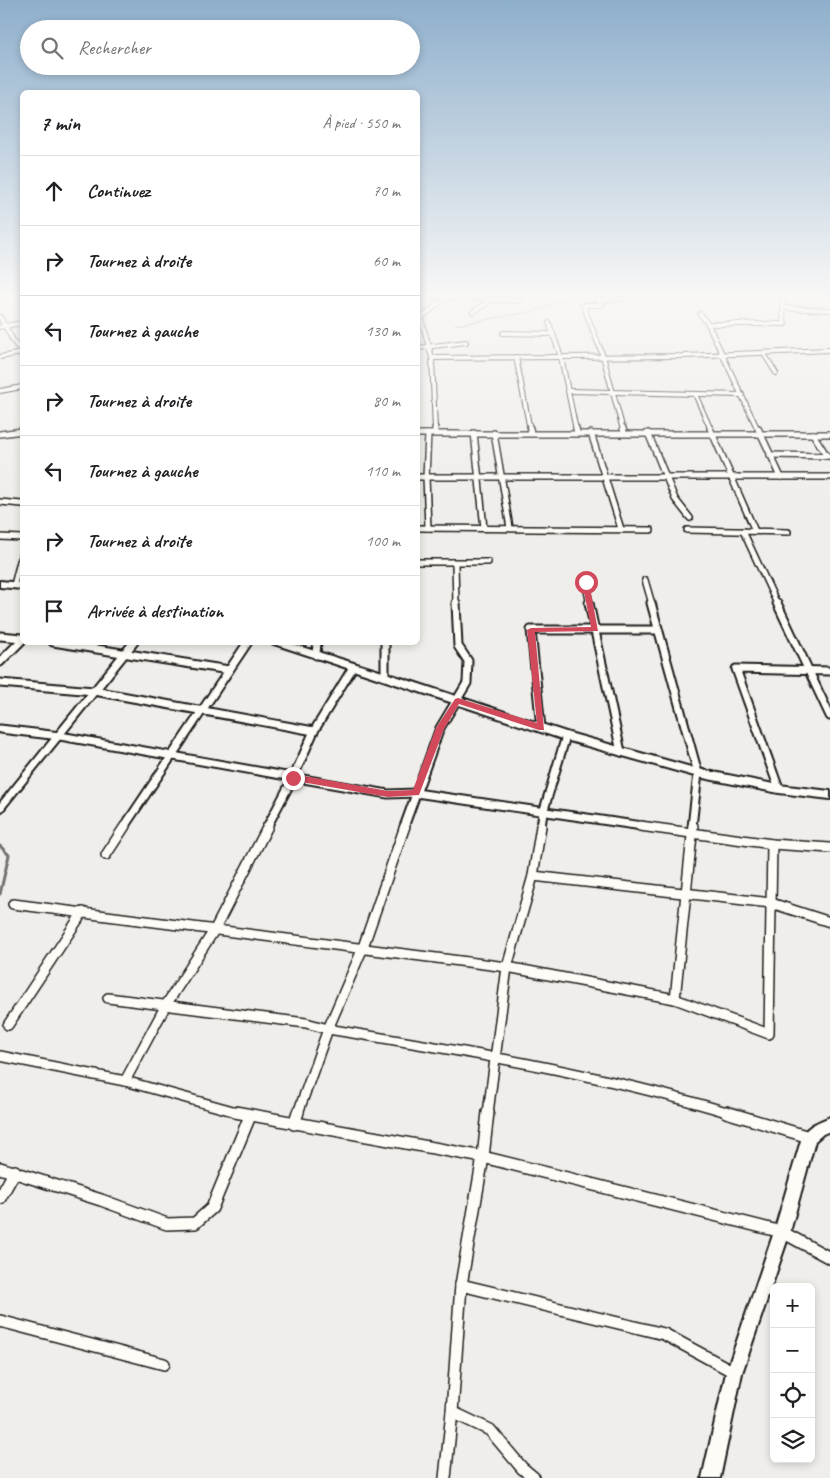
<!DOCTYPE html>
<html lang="fr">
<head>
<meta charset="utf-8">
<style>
	:root { --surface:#fff; --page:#f2f2f2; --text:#202124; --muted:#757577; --line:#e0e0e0 }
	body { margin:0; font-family:Caveat,sans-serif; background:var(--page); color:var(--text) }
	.controls { position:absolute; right:15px; bottom:15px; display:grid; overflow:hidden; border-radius:8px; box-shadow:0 2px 8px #0003 }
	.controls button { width:45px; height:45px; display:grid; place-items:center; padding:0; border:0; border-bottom:1px solid var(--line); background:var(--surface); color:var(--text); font:25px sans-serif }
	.stop { position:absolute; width:15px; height:15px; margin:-11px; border:4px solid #d1495b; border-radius:50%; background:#fff }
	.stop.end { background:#d1495b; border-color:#fff; box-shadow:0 1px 5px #0008 }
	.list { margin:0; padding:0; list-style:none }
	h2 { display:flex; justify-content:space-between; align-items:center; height:65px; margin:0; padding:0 20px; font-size:21px }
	h2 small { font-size:16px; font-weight:400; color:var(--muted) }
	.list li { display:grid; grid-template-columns:32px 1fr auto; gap:15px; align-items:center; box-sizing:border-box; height:70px; padding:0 20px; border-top:1px solid var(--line) }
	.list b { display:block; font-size:19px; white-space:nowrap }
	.list em { font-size:16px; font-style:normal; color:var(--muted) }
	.icon { flex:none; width:28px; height:28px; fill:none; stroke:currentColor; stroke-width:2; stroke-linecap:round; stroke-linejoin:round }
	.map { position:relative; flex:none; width:830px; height:1478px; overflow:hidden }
	.search { position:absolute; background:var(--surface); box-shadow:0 2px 8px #0003; left:20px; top:20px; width:400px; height:55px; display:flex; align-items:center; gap:12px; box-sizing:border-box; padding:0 18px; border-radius:28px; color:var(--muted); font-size:19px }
	.panel { position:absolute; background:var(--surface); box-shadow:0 2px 8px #0003; left:20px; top:90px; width:400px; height:555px; border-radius:8px }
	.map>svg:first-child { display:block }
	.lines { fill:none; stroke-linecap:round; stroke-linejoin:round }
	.stream-far1 { stroke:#706f6d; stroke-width:1 }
	.stream { stroke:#706f6d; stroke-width:3 }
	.street-far4-casing { stroke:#1c1c1c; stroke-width:6 }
	.street-far3-casing { stroke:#1c1c1c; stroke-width:8 }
	.street-far2-casing { stroke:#1c1c1c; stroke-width:11 }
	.street-far1-casing { stroke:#1c1c1c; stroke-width:12 }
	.street-casing { stroke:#1c1c1c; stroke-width:14 }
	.secondary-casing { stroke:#1c1c1c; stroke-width:4 }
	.primary-casing { stroke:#1c1c1c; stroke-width:4 }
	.street-far4 { stroke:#fdfcf7; stroke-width:4 }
	.street-far3 { stroke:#fdfcf7; stroke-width:5 }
	.street-far2 { stroke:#fdfcf7; stroke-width:7 }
	.street-far1 { stroke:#fdfcf7; stroke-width:9 }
	.street { stroke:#fdfcf7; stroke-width:11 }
	.secondary { fill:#fdfcf7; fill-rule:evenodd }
	.primary { fill:#fdfcf7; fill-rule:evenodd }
	.route { fill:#d1495b }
</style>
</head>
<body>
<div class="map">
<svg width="830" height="1478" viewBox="0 0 830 1478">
	<rect width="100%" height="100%" fill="#f0eeea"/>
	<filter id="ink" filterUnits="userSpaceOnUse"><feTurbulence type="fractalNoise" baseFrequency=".02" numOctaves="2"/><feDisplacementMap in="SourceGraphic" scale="10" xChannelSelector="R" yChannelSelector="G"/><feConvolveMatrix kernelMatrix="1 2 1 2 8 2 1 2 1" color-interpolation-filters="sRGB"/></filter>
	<g filter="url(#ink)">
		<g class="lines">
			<polyline class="stream-far1" points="455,325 535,311 581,293"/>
			<polyline class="stream" points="0,846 9,855 0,894"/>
			<defs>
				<g id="street-far4">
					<polyline points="594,293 602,305 583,305 603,356 623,430"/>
					<polyline points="418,295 518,301"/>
					<polyline points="598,300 621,299"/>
					<polyline points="783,308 830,310"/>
					<polyline points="473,312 502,293"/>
					<polyline points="700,314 708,324 758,430"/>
					<polyline points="0,317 15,344 22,351"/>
					<polyline points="549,323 561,357 576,430"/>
					<path d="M708 324H785C781 314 785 304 782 293"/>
					<polyline points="0,327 22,323"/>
					<polyline points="503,333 553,334"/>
					<polyline points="418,348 466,342"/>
					<polyline points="764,354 776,373"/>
					<polyline points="0,357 22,353"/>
					<polyline points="516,357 530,430"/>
					<polyline points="432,358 685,356 830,350"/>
					<polyline points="0,391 22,387"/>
					<polyline points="569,391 742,395"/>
					<polyline points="695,394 711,430"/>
					<polyline points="435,430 432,358 421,318 439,303 457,293"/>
				</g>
				<g id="street-far3">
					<polyline points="435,428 435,433"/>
					<polyline points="530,428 531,433"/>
					<polyline points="576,428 577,433"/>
					<polyline points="623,428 624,433"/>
					<polyline points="710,428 755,531"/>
					<polyline points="758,428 781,477"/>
					<polyline points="474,433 484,528"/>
					<polyline points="494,433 510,528"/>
					<polyline points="591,433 621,529"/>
					<polyline points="648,433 675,499 690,518"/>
					<polyline points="0,434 22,431"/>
					<polyline points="418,434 830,434"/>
					<polyline points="428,434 426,477 428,528"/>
					<polyline points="813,434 827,456"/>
					<polyline points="770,455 830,456"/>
					<polyline points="418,477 830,477"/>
					<polyline points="0,502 22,504"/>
					<polyline points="418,528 651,530"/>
					<polyline points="687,530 788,532"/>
					<polyline points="743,531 777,604"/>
					<polyline points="0,537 22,538"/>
					<polyline points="418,562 488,562"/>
					<polyline points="455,563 456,604"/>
					<polyline points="645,580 652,604"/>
					<polyline points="585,582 590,604"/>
					<polyline points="14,585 22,553"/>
				</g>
				<g id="street-far2">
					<polyline points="589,603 621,752"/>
					<polyline points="651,603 698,773 692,827"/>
					<polyline points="777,603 830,716"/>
					<polyline points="0,636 22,638"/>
					<polyline points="53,642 229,670"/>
					<polyline points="385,642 385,676"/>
					<polyline points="316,655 317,642"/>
					<polyline points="0,662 22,640"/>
					<polyline points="0,683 94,691 314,731"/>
					<polyline points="541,728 531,630 658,630"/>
					<polyline points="0,729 60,736 388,794 416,793 649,827"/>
					<polyline points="779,789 736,669 830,671"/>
					<polyline points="0,808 134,642"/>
					<polyline points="124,827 248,642"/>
					<polyline points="267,827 293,778 314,731 353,667"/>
					<polyline points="404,827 440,728 467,683 468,661 458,646 456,603"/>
					<polyline points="541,827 543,813 566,736"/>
				</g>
				<g id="street-far1">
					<polyline points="640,826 772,844 830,848"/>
					<polyline points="106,855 125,826"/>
					<polyline points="533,876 771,903 830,922"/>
					<polyline points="13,904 507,967 675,999 769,1034 772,844"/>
					<path d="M108 998 306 1023 328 1029C463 1051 599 1073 730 1113"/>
					<polyline points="675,999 693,826"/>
					<polyline points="8,1025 83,912"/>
					<polyline points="0,1056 125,1081 240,1113"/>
					<polyline points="125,1081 166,1005 215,929 268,826"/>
					<polyline points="298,1113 328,1029 362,950 405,826"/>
					<polyline points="488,1113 507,967 533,876 541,826"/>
				</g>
				<g id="street">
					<polyline points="235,1112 483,1157 782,1232 830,1258"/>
					<polyline points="726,1112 809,1137"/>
					<polyline points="294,1124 298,1112"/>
					<polyline points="0,1168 101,1200 167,1224 195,1223 212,1208 250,1116"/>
					<polyline points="0,1198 15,1171"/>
					<polyline points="461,1285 664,1334 734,1372"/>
					<polyline points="0,1321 164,1364"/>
					<polyline points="452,1412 490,1430 522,1468 534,1478"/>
					<polyline points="445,1478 452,1412 461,1285 483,1157 488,1112"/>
				</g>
				<path id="secondary" d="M830 1117V1131L823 1134 815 1141 790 1232 742 1373 720 1478H702L726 1373 774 1232 802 1137C807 1125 819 1122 830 1117Z"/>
				<g id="primary">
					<polygon points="0,581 22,583 22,589 0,587"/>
					<polygon points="268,642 286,642 389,674 569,733 698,769 779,785 830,791 830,799 779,793 698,777 562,739"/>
				</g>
			</defs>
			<use href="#street-far4" class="street-far4-casing"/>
			<use href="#street-far3" class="street-far3-casing"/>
			<use href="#street-far2" class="street-far2-casing"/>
			<use href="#street-far1" class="street-far1-casing"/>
			<use href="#street" class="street-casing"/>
			<use href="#secondary" class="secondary-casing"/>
			<use href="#primary" class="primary-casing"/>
			<use href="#street-far4" class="street-far4"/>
			<use href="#street-far3" class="street-far3"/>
			<use href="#street-far2" class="street-far2"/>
			<use href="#street-far1" class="street-far1"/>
			<use href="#street" class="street"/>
			<use href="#secondary" class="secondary"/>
			<use href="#primary" class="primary"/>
		</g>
	</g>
	<linearGradient id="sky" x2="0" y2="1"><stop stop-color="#8eafcc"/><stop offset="0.59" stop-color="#f8f7f6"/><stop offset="1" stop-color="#f8f7f6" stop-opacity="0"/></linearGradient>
	<rect width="830" height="500" fill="url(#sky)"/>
	<polygon class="route" points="586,580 589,582 598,631 535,632 544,730 539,730 459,704 444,729 419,795 388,797 290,780 289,778 293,774 388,791 413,790 436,728 455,699 458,698 537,723 527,630 531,628 591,627 582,582"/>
</svg>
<div class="controls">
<button>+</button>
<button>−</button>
<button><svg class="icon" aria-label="locate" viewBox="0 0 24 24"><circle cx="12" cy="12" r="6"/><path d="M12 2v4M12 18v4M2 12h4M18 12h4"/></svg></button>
<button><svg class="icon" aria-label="layers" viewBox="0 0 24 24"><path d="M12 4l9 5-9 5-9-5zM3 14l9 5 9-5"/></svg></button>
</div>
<div class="stop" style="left:586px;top:582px"></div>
<div class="stop end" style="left:293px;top:778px"></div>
<div class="search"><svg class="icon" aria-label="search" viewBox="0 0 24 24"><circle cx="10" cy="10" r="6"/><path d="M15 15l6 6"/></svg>Rechercher</div>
<section class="panel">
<h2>7 min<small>À pied · 550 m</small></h2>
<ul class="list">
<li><svg class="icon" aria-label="ahead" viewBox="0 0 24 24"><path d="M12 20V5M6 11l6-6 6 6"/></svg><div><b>Continuez</b></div><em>70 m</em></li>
<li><svg class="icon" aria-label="right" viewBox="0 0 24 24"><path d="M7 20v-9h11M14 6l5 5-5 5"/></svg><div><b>Tournez à droite</b></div><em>60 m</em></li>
<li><svg class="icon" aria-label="left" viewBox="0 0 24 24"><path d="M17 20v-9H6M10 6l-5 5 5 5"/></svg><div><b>Tournez à gauche</b></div><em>130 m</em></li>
<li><svg class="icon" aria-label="right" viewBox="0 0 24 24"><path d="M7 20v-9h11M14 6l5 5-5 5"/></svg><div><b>Tournez à droite</b></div><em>80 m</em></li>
<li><svg class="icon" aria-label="left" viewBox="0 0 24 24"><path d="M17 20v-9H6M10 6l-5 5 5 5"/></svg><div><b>Tournez à gauche</b></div><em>110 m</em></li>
<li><svg class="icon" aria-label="right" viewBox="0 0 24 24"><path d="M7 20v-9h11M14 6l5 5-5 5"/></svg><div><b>Tournez à droite</b></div><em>100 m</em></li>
<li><svg class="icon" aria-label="arrive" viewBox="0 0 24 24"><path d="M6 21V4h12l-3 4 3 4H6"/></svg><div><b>Arrivée à destination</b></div></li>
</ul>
</section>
</div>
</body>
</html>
